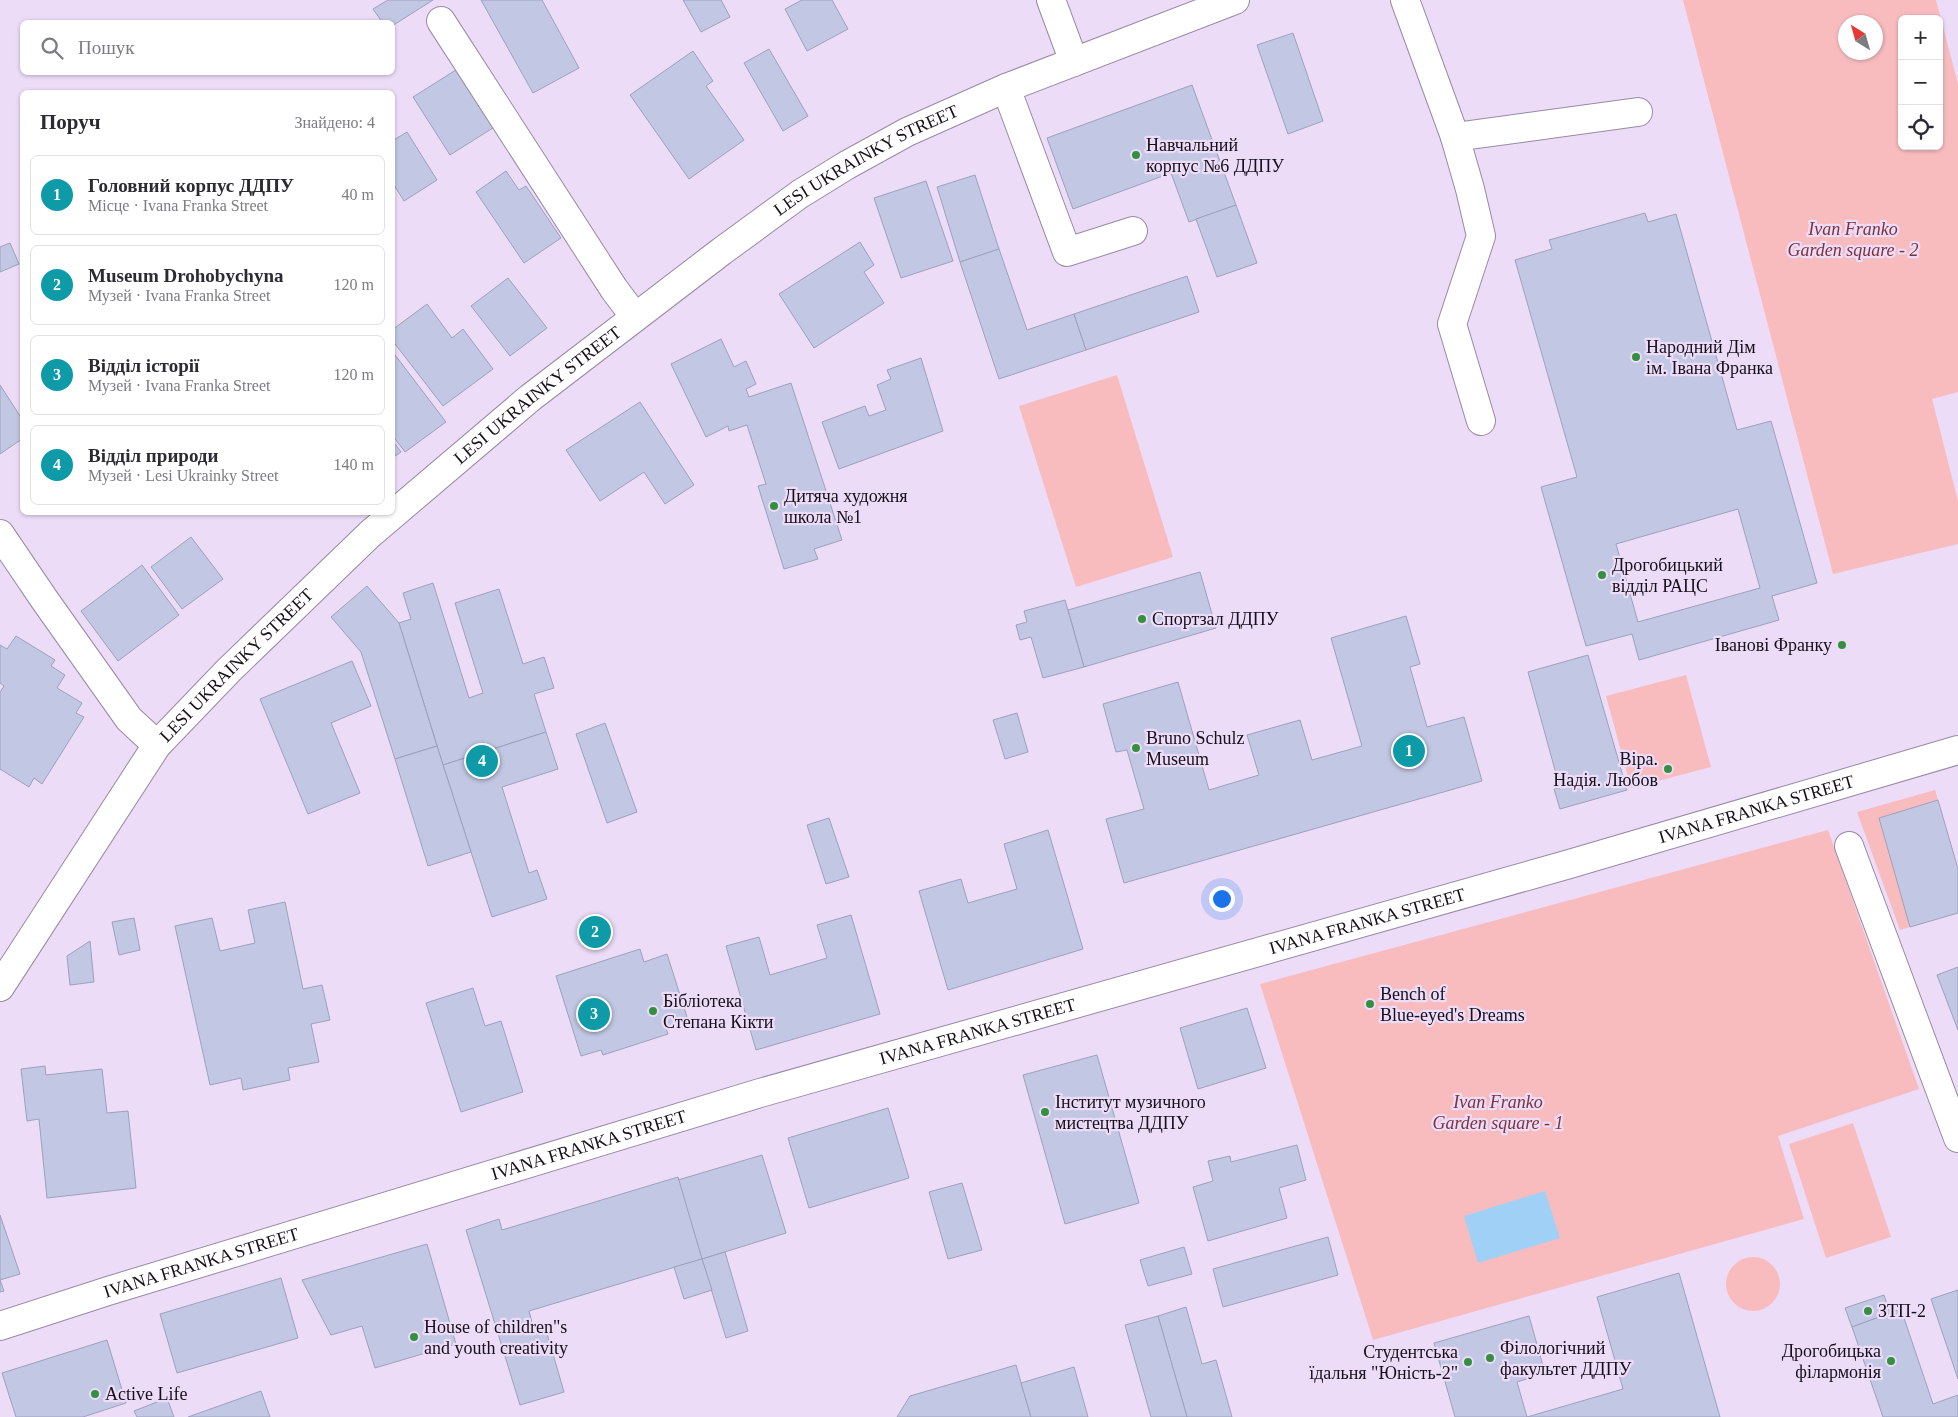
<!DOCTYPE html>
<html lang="uk">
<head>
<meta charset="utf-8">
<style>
	:root { --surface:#fff; --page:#f7f7f7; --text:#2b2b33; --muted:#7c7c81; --line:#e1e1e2; --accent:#1a73e8 }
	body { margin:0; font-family:Georgia,serif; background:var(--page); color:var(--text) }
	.controls { position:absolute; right:15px; top:15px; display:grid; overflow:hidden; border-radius:8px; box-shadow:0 1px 4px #0004 }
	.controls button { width:45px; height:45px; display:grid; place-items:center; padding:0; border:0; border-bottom:1px solid var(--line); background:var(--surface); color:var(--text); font:25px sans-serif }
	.compass { position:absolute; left:1838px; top:15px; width:45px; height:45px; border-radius:50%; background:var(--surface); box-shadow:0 1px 4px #0004; rotate:323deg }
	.you { position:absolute; left:1221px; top:898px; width:18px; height:18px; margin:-12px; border:4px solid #fff; border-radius:50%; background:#1a73e8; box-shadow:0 0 0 8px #1a73e833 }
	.badge { display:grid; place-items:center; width:32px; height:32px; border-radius:50%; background:var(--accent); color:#fff; font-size:16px; font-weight:700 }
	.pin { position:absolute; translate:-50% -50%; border:2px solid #fff; box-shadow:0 1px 5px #0006 }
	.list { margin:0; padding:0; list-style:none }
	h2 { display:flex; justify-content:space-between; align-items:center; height:65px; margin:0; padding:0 20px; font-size:21px }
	h2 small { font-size:16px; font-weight:400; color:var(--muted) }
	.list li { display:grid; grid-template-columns:32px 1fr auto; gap:15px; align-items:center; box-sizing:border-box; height:80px; margin:0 10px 10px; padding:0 10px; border:1px solid var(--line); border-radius:8px }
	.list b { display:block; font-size:19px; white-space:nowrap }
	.list p { margin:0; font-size:16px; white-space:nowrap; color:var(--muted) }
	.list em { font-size:16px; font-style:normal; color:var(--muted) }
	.icon { flex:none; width:28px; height:28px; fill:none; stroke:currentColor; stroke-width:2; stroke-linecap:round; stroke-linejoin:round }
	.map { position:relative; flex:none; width:1958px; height:1417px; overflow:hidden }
	.search { position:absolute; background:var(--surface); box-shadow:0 1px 4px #0004; left:20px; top:20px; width:375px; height:55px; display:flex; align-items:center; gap:12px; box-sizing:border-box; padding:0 18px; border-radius:8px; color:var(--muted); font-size:19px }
	.panel { position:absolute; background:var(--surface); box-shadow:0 1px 4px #0004; left:20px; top:90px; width:375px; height:425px; border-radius:8px }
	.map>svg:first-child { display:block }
	.green { fill:#f8bcbf; fill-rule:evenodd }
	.water { fill:#a1d0f7 }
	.building { fill:#c2c7e4; stroke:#9ca1bc; fill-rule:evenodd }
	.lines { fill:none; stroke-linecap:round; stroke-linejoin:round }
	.minor-casing { stroke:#988aa3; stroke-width:30 }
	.minor { stroke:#fff; stroke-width:28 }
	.poi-dot { fill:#358f40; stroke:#ecdcf8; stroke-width:2 }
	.labels { text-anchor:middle; stroke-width:4.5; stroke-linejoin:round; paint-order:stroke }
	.poi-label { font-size:18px; fill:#151019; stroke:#ecdcf8; text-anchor:start }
	.street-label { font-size:18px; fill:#151019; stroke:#ecdcf8 }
	.park-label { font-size:18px; font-style:italic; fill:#7d333b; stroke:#ecdcf8 }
</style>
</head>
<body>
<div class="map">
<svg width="1958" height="1417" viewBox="0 0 1958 1417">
	<rect width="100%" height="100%" fill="#ecdcf8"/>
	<g class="green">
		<path d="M1683 0H1936L1958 84V392L1932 399 1958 501V544L1833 574ZM1902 19H1939V146H1902ZM1846 22H1876V52H1846Z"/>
		<polygon points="1117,375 1173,557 1076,587 1019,406"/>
		<polygon points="1686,675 1711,767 1631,788 1606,696"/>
		<polygon points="1935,790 1938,800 1879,818 1910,927 1900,930 1857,812"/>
		<polygon points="1828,830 1919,1089 1778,1136 1804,1219 1373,1340 1260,984"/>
		<polygon points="1853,1123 1891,1237 1826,1258 1789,1144"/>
		<circle cx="1753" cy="1284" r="27"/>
	</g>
	<polygon class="water" points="1545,1191 1560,1238 1478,1263 1464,1216"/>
	<g class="building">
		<polygon points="388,0 433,0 392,26 392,22 382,22 373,9"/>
		<polygon points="481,0 542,0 579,68 533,93"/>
		<polygon points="683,0 721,0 730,17 701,32"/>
		<polygon points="802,0 832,0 848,29 807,51 785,9"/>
		<polygon points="1293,33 1323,121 1288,134 1257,45"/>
		<polygon points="769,49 808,116 783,131 744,63"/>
		<polygon points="693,51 713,81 706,86 744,140 689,179 630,95"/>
		<polygon points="459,68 496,126 450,155 413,97"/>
		<polygon points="1192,85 1236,205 1189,222 1171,173 1073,209 1047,138"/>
		<polygon points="407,132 437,180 404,201 392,182 392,141"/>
		<polygon points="506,171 519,190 526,186 561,238 524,263 476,192"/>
		<polygon points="975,175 999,249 960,262 937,187"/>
		<polygon points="926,181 953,261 901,278 874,198"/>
		<polygon points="1236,205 1257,263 1217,277 1196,219"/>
		<path d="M1645 213 1648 222 1676 214 1737 430 1771 421 1817 583 1772 596 1779 620 1639 660 1632 634 1586 646 1541 487 1577 477 1515 260 1552 249 1549 240ZM1738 509 1760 588 1638 622 1616 544Z"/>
		<polygon points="860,242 874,265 864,272 884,303 814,348 779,294"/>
		<polygon points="10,243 19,264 0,272 0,247"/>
		<polygon points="999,249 1027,330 1074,314 1086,350 999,379 960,262"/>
		<polygon points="1187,276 1199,312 1086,350 1074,314"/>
		<polygon points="508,278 547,328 510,356 471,306"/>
		<polygon points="427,304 452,338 463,329 493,369 443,406 392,340 392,330"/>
		<polygon points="721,339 734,367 746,361 756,384 746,389 749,397 791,383 842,540 814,549 818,559 784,569 758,486 766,484 747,425 729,431 728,426 706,437 671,364"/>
		<polygon points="392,351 446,422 405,452 392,435"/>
		<polygon points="921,358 943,431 839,469 822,422 865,406 869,416 886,410 877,385 891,379 887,370"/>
		<polygon points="0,385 22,419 22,439 0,454"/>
		<polygon points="640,402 694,485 665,504 644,472 600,501 566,450"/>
		<polygon points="392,440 401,452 392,458"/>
		<polygon points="191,537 223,579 182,609 151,567"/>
		<polygon points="142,565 179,615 118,661 81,611"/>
		<polygon points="1200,572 1216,628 1084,667 1068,610"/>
		<polygon points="433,583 469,698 483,693 455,603 499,589 523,664 544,657 554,688 534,694 546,732 443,765 399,623 411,619 403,593"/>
		<polygon points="367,586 399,623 437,746 395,759 361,652 331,617"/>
		<polygon points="1065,600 1084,667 1043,678 1031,637 1020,640 1016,625 1027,622 1024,611"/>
		<polygon points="1406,616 1420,664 1410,667 1427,727 1464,717 1482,781 1124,883 1106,819 1144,809 1127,750 1116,752 1103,704 1178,682 1209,790 1259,775 1247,735 1300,720 1312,760 1362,746 1331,638"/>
		<polygon points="16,636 55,660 51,666 65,675 57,688 82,703 76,713 84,717 42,784 34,778 29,787 0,769 0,692 4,686 0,683 0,645 7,649"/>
		<polygon points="1588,655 1627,790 1560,809 1554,789 1560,788 1528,672"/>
		<polygon points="352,661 371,706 331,723 360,793 308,814 260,699"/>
		<polygon points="1017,713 1028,752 1005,759 993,720"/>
		<polygon points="605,723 637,812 607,823 576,734"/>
		<polygon points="546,732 558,769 502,787 529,873 537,870 547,899 492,917 443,765"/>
		<polygon points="437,746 471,852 428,866 395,759"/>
		<polygon points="1938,800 1958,869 1958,913 1910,927 1879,818"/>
		<polygon points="829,818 849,877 826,884 807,825"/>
		<polygon points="1048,830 1083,949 948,990 919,891 961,879 968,903 1017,889 1004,844"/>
		<polygon points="285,902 303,989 322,985 330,1020 311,1024 319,1062 288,1068 290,1080 243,1090 241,1078 210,1085 175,926 212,918 220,951 255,943 248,910"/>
		<polygon points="851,915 880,1014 756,1050 726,946 759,937 770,975 827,958 817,925"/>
		<polygon points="134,918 140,950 119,955 112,922"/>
		<polygon points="90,941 94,982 70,985 67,956"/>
		<polygon points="640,949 644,962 667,954 688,1020 666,1028 668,1034 603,1055 601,1050 581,1056 556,976"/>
		<polygon points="1958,967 1958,1030 1937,975"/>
		<polygon points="473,988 485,1026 501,1021 523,1092 461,1112 426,1003"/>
		<polygon points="1247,1008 1266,1068 1198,1089 1180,1028"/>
		<polygon points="1097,1055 1139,1203 1065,1224 1023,1075"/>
		<polygon points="45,1066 46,1075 102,1069 107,1113 128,1111 136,1188 47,1198 39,1119 27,1121 21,1069"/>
		<polygon points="888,1108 909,1178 809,1208 788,1138"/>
		<polygon points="1297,1145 1306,1180 1279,1188 1287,1218 1208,1241 1193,1187 1213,1181 1208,1161 1230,1156 1231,1162"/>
		<polygon points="762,1155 786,1233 702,1259 678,1180"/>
		<polygon points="678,1177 702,1259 529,1311 533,1326 544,1323 564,1392 520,1405 466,1230 499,1219 502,1230"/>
		<polygon points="962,1183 982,1250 948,1259 929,1192"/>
		<polygon points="0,1215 20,1274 0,1280 4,1291 0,1292"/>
		<polygon points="1328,1237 1338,1275 1223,1307 1213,1269"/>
		<polygon points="427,1244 456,1344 375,1368 362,1326 331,1335 302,1280"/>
		<polygon points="1184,1247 1192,1274 1148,1286 1140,1260"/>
		<polygon points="725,1252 748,1331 726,1338 702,1259"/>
		<polygon points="702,1259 712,1290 684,1299 674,1267"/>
		<polygon points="1679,1273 1720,1417 1455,1417 1434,1343 1529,1316 1545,1373 1517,1382 1527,1417 1623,1389 1597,1297"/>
		<polygon points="281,1278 298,1338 177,1373 160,1314"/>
		<polygon points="1958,1290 1958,1379 1931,1299"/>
		<polygon points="1884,1295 1890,1313 1852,1327 1845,1308"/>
		<polygon points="1186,1307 1202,1364 1216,1360 1232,1417 1187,1417 1158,1316"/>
		<polygon points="1901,1309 1933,1404 1958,1395 1958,1417 1883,1417 1852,1327"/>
		<polygon points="1158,1316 1187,1417 1151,1417 1125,1325"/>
		<polygon points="107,1340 126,1403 83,1417 16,1417 2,1373"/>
		<polygon points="1016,1365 1031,1417 897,1417 910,1396"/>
		<polygon points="1074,1367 1088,1417 1031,1417 1021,1383"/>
		<polygon points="261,1391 270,1417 188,1417"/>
		<polygon points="167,1398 174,1417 137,1417 134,1411"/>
	</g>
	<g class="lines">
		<defs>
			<g id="minor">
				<polyline points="1051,0 1074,62"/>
				<polyline points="1405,0 1455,137 1638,112"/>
				<polyline points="441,21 614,289 635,317"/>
				<polyline points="1006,88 1067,252 1133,231"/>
				<polyline points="1455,137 1470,189 1481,236 1452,324 1481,421"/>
				<polyline points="0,534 44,599 129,719 157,745"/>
				<polyline points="1849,846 1958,1138"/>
				<path id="s1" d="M0 987 157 745 229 670 370 534 530 398 722 251 800 194 847 165 907 132 1006 88 1235 0"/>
				<path id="s2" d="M0 1326 108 1291 760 1093 1566 865 1958 750"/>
			</g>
		</defs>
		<use href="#minor" class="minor-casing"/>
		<use href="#minor" class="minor"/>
	</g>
	<g class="poi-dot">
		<circle cx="1136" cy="155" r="5"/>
		<circle cx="1636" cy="357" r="5"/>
		<circle cx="774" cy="506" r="5"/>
		<circle cx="1602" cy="575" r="5"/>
		<circle cx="1142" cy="619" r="5"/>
		<circle cx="1842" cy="645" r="5"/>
		<circle cx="1136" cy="748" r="5"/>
		<circle cx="1668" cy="769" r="5"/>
		<circle cx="1370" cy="1004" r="5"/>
		<circle cx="653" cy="1011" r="5"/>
		<circle cx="1045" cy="1112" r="5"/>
		<circle cx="1868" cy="1311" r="5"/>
		<circle cx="414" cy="1337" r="5"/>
		<circle cx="1490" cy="1358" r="5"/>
		<circle cx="1891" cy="1361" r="5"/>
		<circle cx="1468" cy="1362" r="5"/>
		<circle cx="95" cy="1394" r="5"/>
	</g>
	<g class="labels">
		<g class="poi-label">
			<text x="1146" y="151">Навчальний<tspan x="1146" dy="21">корпус №6 ДДПУ</tspan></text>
			<text x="1646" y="353">Народний Дім<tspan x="1646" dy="21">ім. Івана Франка</tspan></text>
			<text x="784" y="502">Дитяча художня<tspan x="784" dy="21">школа №1</tspan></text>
			<text x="1612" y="571">Дрогобицький<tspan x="1612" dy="21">відділ РАЦС</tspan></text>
			<text x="1152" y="625">Спортзал ДДПУ</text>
			<text x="1832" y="651" text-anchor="end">Іванові Франку</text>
			<text x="1146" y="744">Bruno Schulz<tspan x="1146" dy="21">Museum</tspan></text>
			<text x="1658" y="765" text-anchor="end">Віра.<tspan x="1658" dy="21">Надія. Любов</tspan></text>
			<text x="1380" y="1000">Bench of<tspan x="1380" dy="21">Blue-eyed's Dreams</tspan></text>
			<text x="663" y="1007">Бібліотека<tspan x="663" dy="21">Степана Кікти</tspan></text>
			<text x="1055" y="1108">Інститут музичного<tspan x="1055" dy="21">мистецтва ДДПУ</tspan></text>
			<text x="1878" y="1317">ЗТП-2</text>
			<text x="424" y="1333">House of children"s<tspan x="424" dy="21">and youth creativity</tspan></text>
			<text x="1500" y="1354">Філологічний<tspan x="1500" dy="21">факультет ДДПУ</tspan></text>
			<text x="1881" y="1357" text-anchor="end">Дрогобицька<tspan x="1881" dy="21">філармонія</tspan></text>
			<text x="1458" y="1358" text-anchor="end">Студентська<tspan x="1458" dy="21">їдальня "Юність-2"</tspan></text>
			<text x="105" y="1400">Active Life</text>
		</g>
		<g class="street-label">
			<text dy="6" stroke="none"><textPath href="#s1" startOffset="1211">LESI UKRAINKY STREET</textPath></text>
			<text dy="6" stroke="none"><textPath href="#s1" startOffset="806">LESI UKRAINKY STREET</textPath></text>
			<text dy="6" stroke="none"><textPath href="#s1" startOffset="401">LESI UKRAINKY STREET</textPath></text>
			<text dy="6" stroke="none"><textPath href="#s2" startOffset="1831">IVANA FRANKA STREET</textPath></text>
			<text dy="6" stroke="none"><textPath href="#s2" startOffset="1426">IVANA FRANKA STREET</textPath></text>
			<text dy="6" stroke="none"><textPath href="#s2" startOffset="1021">IVANA FRANKA STREET</textPath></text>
			<text dy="6" stroke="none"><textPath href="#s2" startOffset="616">IVANA FRANKA STREET</textPath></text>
			<text dy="6" stroke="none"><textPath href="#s2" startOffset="211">IVANA FRANKA STREET</textPath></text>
		</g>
		<g class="park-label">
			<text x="1853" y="235">Ivan Franko<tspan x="1853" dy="21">Garden square - 2</tspan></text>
			<text x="1498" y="1108">Ivan Franko<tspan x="1498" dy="21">Garden square - 1</tspan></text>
		</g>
	</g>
</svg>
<div class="controls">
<button>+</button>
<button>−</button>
<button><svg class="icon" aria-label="locate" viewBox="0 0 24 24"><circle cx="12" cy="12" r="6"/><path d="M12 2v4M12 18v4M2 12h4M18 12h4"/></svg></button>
</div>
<svg class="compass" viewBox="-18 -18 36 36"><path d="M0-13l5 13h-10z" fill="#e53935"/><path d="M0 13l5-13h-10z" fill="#7c7c81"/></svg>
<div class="you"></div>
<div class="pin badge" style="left:1409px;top:751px;background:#0f9aa8">1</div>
<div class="pin badge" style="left:595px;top:932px;background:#0f9aa8">2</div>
<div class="pin badge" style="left:594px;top:1014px;background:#0f9aa8">3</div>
<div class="pin badge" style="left:482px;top:761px;background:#0f9aa8">4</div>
<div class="search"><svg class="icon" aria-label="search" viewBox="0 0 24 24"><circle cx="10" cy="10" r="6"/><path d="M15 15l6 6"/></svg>Пошук</div>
<section class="panel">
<h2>Поруч<small>Знайдено: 4</small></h2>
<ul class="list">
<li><span class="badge" style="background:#0f9aa8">1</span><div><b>Головний корпус ДДПУ</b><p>Місце · Ivana Franka Street</p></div><em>40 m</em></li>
<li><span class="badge" style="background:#0f9aa8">2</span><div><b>Museum Drohobychyna</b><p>Музей · Ivana Franka Street</p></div><em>120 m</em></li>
<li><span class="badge" style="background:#0f9aa8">3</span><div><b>Відділ історії</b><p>Музей · Ivana Franka Street</p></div><em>120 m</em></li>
<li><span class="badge" style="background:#0f9aa8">4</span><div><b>Відділ природи</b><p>Музей · Lesi Ukrainky Street</p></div><em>140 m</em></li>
</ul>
</section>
</div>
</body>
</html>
